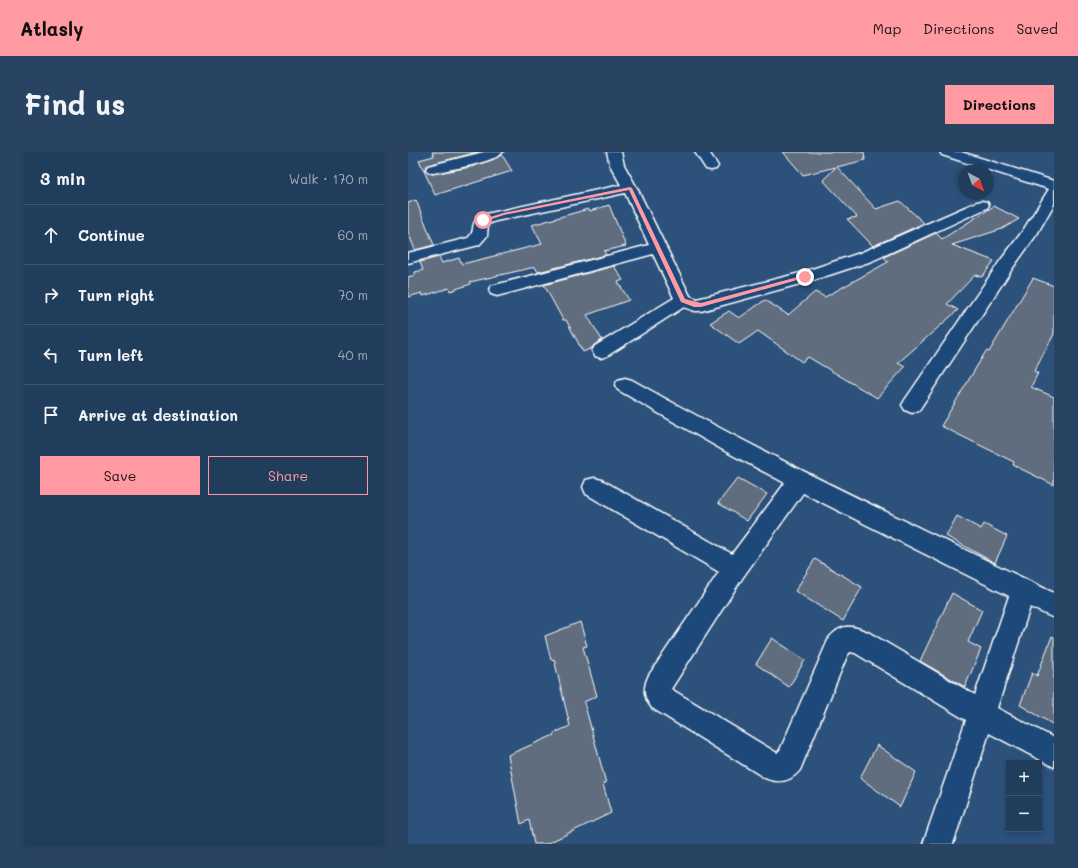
<!DOCTYPE html>
<html lang="en">
<head>
<meta charset="utf-8">
<style>
	:root { --surface:#213d5c; --page:#294462; --text:#f1f3f6; --muted:#a2aebb; --line:#3e5672; --accent:#ff9aa2 }
	body { margin:0; font-family:Mali,sans-serif; background:var(--page); color:var(--text) }
	.controls { position:absolute; right:12px; bottom:12px; display:grid; overflow:hidden; border-radius:0px; box-shadow:0 2px 6px #0003 }
	.controls button { width:36px; height:36px; display:grid; place-items:center; padding:0; border:0; border-bottom:1px solid var(--line); background:var(--surface); color:var(--text); font:20px sans-serif }
	.compass { position:absolute; left:550px; top:12px; width:36px; height:36px; border-radius:50%; background:var(--surface); box-shadow:0 2px 6px #0003; rotate:139deg }
	.stop { position:absolute; width:12px; height:12px; margin:-9px; border:3px solid #ff9aa2; border-radius:50%; background:#fff }
	.stop.end { background:#ff9aa2; border-color:#fff; box-shadow:0 1px 4px #0008 }
	.list { margin:0; padding:0; list-style:none }
	h2 { display:flex; justify-content:space-between; align-items:center; height:52px; margin:0; padding:0 16px; font-size:17px }
	h2 small { font-size:13px; font-weight:400; color:var(--muted) }
	.list li { display:grid; grid-template-columns:26px 1fr auto; gap:12px; align-items:center; box-sizing:border-box; height:60px; padding:0 16px; border-top:1px solid var(--line) }
	.list b { display:block; font-size:15px; white-space:nowrap }
	.list em { font-size:13px; font-style:normal; color:var(--muted) }
	.actions { display:flex; gap:8px; padding:12px 16px }
	.actions a { flex:1; padding:9px 0; border:1px solid var(--accent); border-radius:0px; text-align:center; font-size:14px; color:var(--accent) }
	.actions .main { background:var(--accent); color:#111 }
	.icon { flex:none; width:22px; height:22px; fill:none; stroke:currentColor; stroke-width:2; stroke-linecap:round; stroke-linejoin:round }
	.map { position:relative; flex:none; width:646px; height:692px; overflow:hidden; border-radius:0px }
	header { display:flex; align-items:center; gap:24px; box-sizing:border-box; height:56px; padding:0 20px; background:var(--accent); color:#111 }
	header strong { font-size:19px }
	nav { display:flex; gap:22px; margin-inline-start:auto; font-size:14px }
	.intro { display:flex; align-items:center; justify-content:space-between; box-sizing:border-box; height:96px; padding:0 24px }
	h1 { margin:0; font-size:28px }
	.button { padding:10px 18px; border-radius:0px; background:var(--accent); color:#111; font-size:14px; font-weight:700 }
	main { display:flex; gap:24px; padding:0 24px }
	aside { flex:1; background:var(--surface); border-radius:0px; box-shadow:0 2px 6px #0003 }
	.map>svg:first-child { display:block }
	.building { fill:#5f6d7e; stroke:#fff }
	.lines { fill:none; stroke-linecap:round; stroke-linejoin:round }
	.minor-casing { stroke:#fff; stroke-width:3 }
	.minor { fill:#1f4a7a; fill-rule:evenodd }
	.route { fill:#ff9aa2 }
</style>
</head>
<body>
<header>
<strong>Atlasly</strong>
<nav><a>Map</a><a>Directions</a><a>Saved</a></nav>
</header>
<div class="intro"><h1>Find us</h1><a class="button">Directions</a></div>
<main>
<aside>
<h2>3 min<small>Walk · 170 m</small></h2>
<ul class="list">
<li><svg class="icon" aria-label="ahead" viewBox="0 0 24 24"><path d="M12 20V5M6 11l6-6 6 6"/></svg><div><b>Continue</b></div><em>60 m</em></li>
<li><svg class="icon" aria-label="right" viewBox="0 0 24 24"><path d="M7 20v-9h11M14 6l5 5-5 5"/></svg><div><b>Turn right</b></div><em>70 m</em></li>
<li><svg class="icon" aria-label="left" viewBox="0 0 24 24"><path d="M17 20v-9H6M10 6l-5 5 5 5"/></svg><div><b>Turn left</b></div><em>40 m</em></li>
<li><svg class="icon" aria-label="arrive" viewBox="0 0 24 24"><path d="M6 21V4h12l-3 4 3 4H6"/></svg><div><b>Arrive at destination</b></div></li>
</ul>
<div class="actions"><a class="main">Save</a><a>Share</a></div>
</aside>
<div class="map">
<svg width="646" height="692" viewBox="0 0 646 692">
	<rect width="100%" height="100%" fill="#2c517b"/>
	<filter id="ink" filterUnits="userSpaceOnUse"><feTurbulence type="fractalNoise" baseFrequency=".025" numOctaves="2"/><feDisplacementMap in="SourceGraphic" scale="8" xChannelSelector="R" yChannelSelector="G"/><feConvolveMatrix kernelMatrix="1 2 1 2 8 2 1 2 1" color-interpolation-filters="sRGB"/></filter>
	<g filter="url(#ink)">
		<g class="building">
			<polygon points="24,0 70,0 20,13 17,18 20,21 25,22 63,15 84,8 94,3 104,19 27,43 11,8 26,4"/>
			<polygon points="375,0 456,0 457,8 429,15 468,57 492,49 516,71 465,94 439,67 449,65 415,28 428,15 395,23"/>
			<polygon points="8,48 26,93 7,98 0,80 0,51"/>
			<polygon points="201,53 218,94 196,99 198,103 130,120 127,115 62,130 63,132 42,139 41,136 15,144 14,141 0,145 0,125 7,123 7,120 15,118 12,110 31,105 34,111 51,106 54,112 134,92 124,73 180,57 182,59"/>
			<polygon points="586,54 611,67 594,77 544,93 586,109 574,125 567,123 539,152 550,158 490,211 497,215 469,246 400,205 394,210 350,179 331,192 302,171 321,159 331,166 357,148 380,163 407,140 417,145 480,110 476,105 528,81 534,87"/>
			<polygon points="206,114 215,128 210,130 221,148 179,163 194,188 186,193 184,196 175,200 158,168 155,168 136,133"/>
			<polygon points="625,126 646,134 646,182 626,219 630,221 623,235 646,245 646,333 605,313 606,310 533,274 578,199 581,200"/>
			<polygon points="330,326 359,342 339,369 310,351"/>
			<polygon points="549,364 573,377 576,372 599,384 587,411 538,384"/>
			<polygon points="407,407 454,435 435,469 387,439"/>
			<polygon points="544,441 574,458 560,490 573,497 557,535 512,509"/>
			<polygon points="172,470 179,494 175,495 189,544 176,550 198,631 195,632 203,661 138,692 126,692 121,668 113,672 100,603 146,583 146,581 162,574 146,507 143,508 137,484"/>
			<polygon points="644,484 646,485 646,573 612,553 624,521 629,524"/>
			<polygon points="364,486 397,508 381,535 348,512"/>
			<polygon points="469,593 508,620 492,655 452,626"/>
		</g>
		<g class="lines">
			<defs>
				<g id="minor">
					<path d="M76 0H95C88 10 39 18 25 21L20 20 18 17 20 14Z"/>
					<path d="M199 0H213L216 13 229 36 282 144 289 147 392 121 452 101 569 50 574 49 579 50 581 53 579 56 464 109 403 129 293 159H287L276 155 199 204 193 206 187 204 184 199 187 194 266 146 245 102 89 144 83 142 81 138 83 134 241 93 217 41 88 69 80 72 79 84 71 93 0 111V101L60 86C71 76 57 72 78 62L213 33 202 13Z"/>
					<polygon points="287,0 301,0 310,14 308,17 303,18 298,17"/>
					<polygon points="532,0 553,0 646,29 646,52 629,82 604,117 511,258 504,261 497,258 494,253 497,248 592,109 614,80 641,37 534,3"/>
					<path d="M217 226 224 228C361 306 504 372 646 441V466L622 455 589 556 646 586V615L581 581 545 692H515L558 568 447 501 442 500 439 504 392 618C382 630 371 632 357 626L244 556C235 545 235 535 241 523L311 420 178 342 175 335 178 328 186 326 194 328 324 402 377 331 315 298 210 238 207 233 210 228ZM395 341 601 444 567 543 460 480C443 473 434 471 421 486L372 598 369 601 263 537 335 425Z"/>
				</g>
			</defs>
			<use href="#minor" class="minor-casing"/>
			<use href="#minor" class="minor"/>
		</g>
	</g>
	<polygon class="route" points="222,35 224,36 277,147 293,151 397,123 400,125 293,155 286,155 273,150 221,38 96,63 75,70 73,68 95,61"/>
</svg>
<div class="controls">
<button>+</button>
<button>−</button>
</div>
<svg class="compass" viewBox="-18 -18 36 36"><path d="M0-13l5 13h-10z" fill="#e53935"/><path d="M0 13l5-13h-10z" fill="#a2aebb"/></svg>
<div class="stop" style="left:75px;top:68px"></div>
<div class="stop end" style="left:397px;top:125px"></div>
</div>
</main>
</body>
</html>
